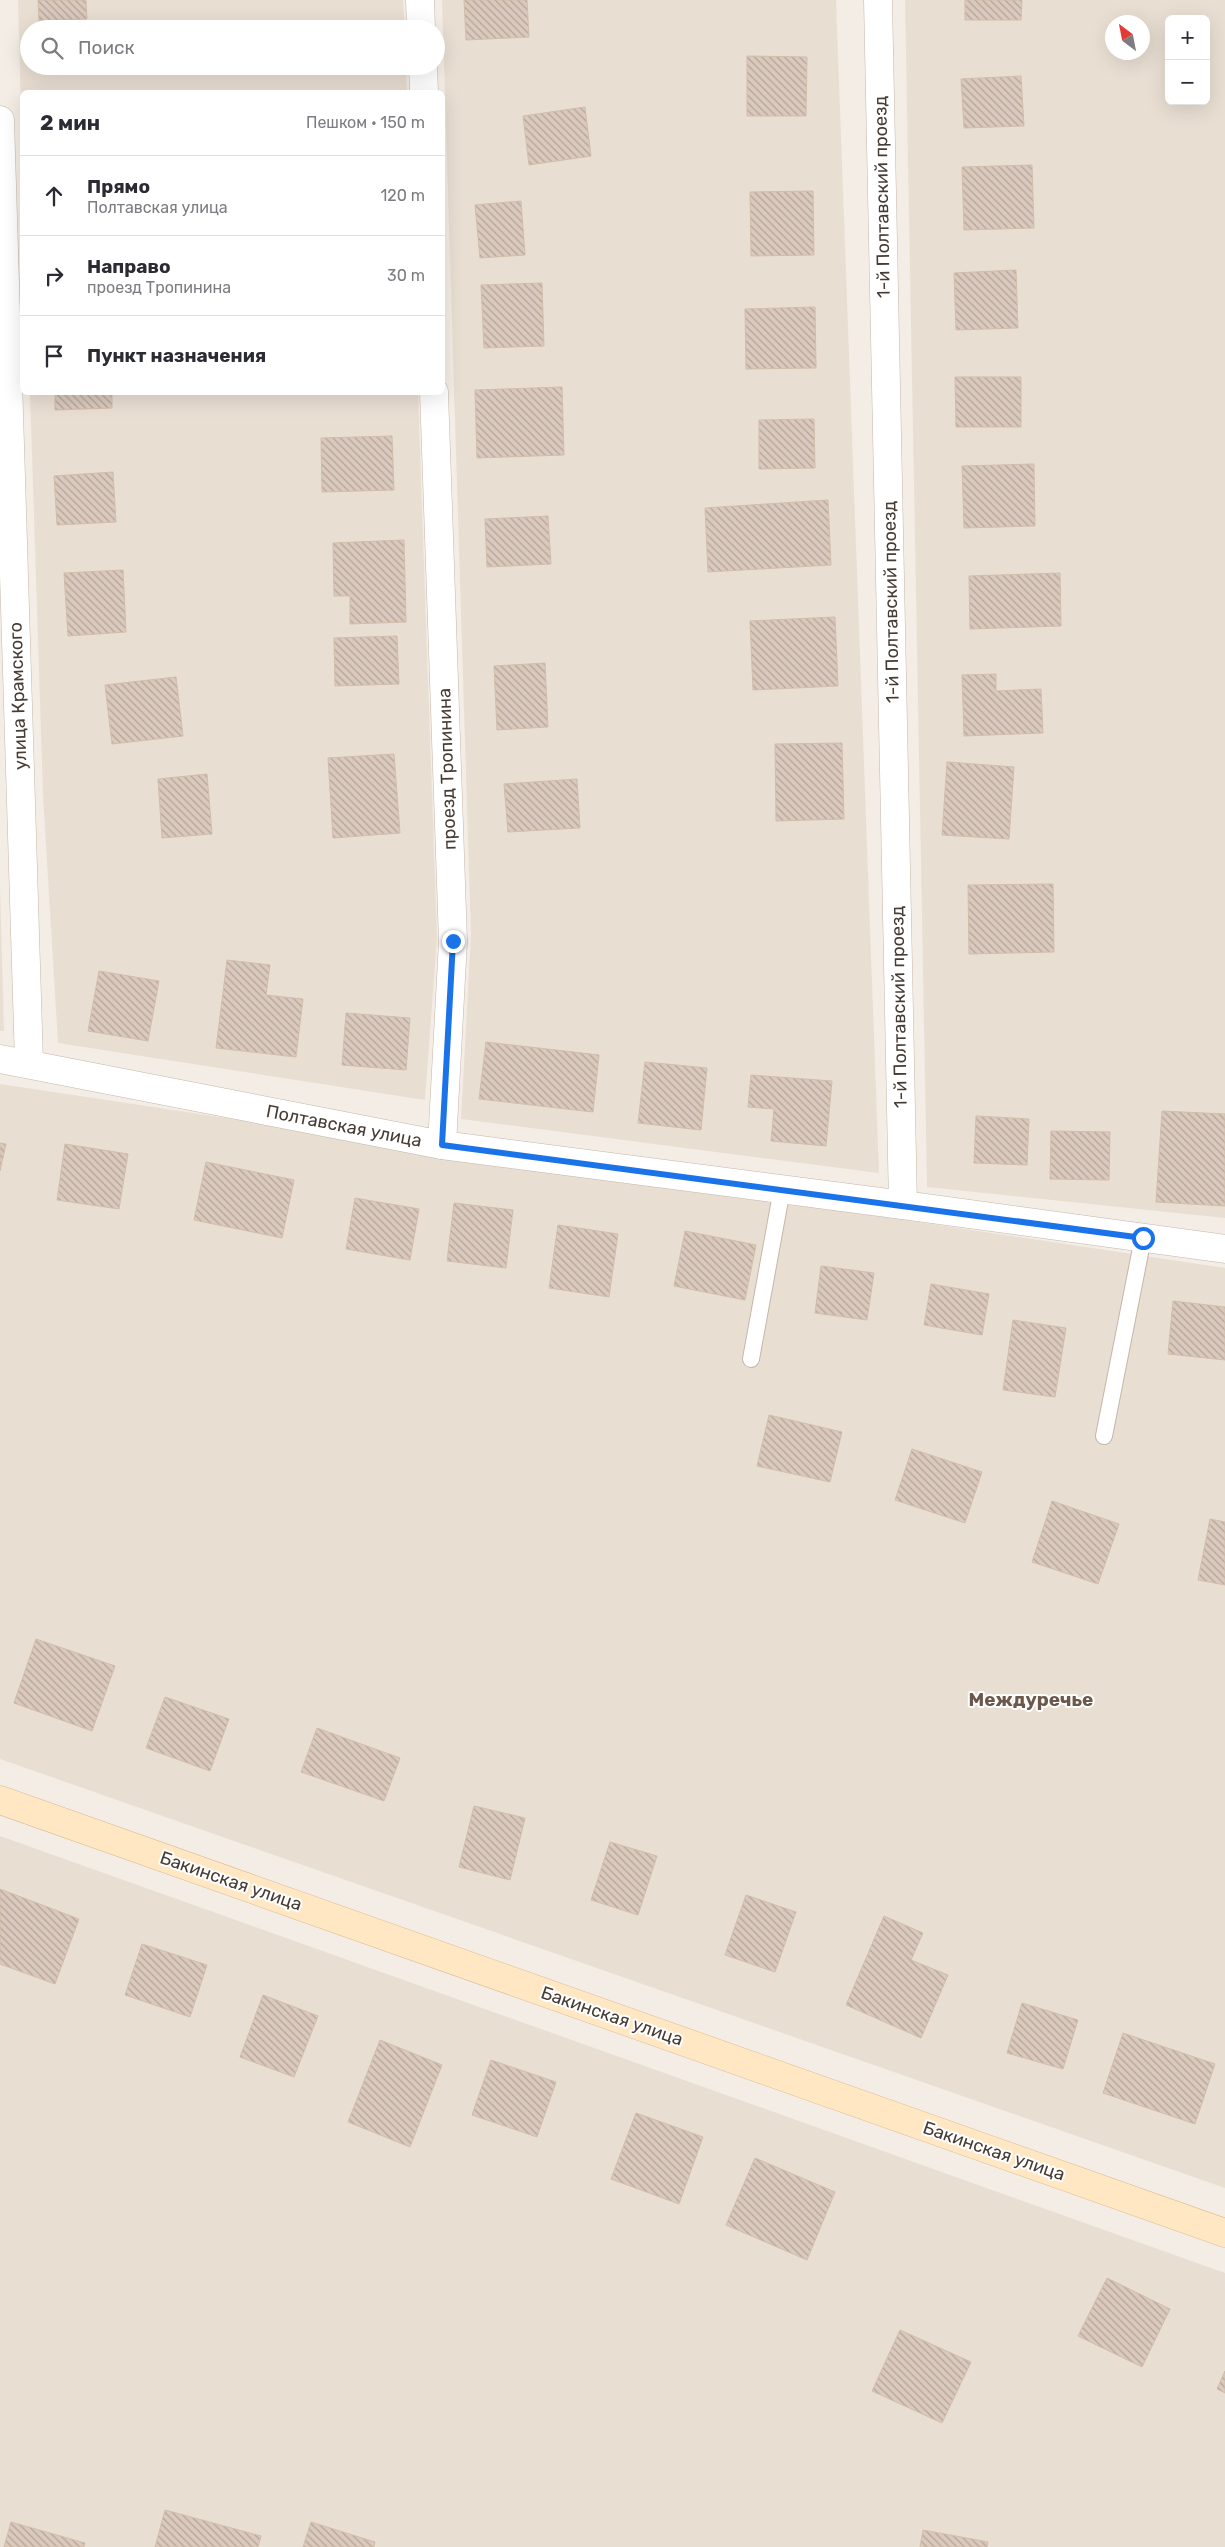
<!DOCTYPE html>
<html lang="ru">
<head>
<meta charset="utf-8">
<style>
	:root { --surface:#fff; --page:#f7f7f7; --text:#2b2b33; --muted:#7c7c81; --line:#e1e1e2 }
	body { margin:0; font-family:Rubik,sans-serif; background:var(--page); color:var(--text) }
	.controls { position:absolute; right:15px; top:15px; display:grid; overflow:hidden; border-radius:8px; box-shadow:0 5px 20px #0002 }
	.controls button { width:45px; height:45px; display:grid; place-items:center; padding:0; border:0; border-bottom:1px solid var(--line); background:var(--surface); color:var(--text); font:25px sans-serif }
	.compass { position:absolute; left:1105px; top:15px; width:45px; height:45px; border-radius:50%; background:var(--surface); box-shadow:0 5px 20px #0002; rotate:328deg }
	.stop { position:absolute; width:15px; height:15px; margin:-11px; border:4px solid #1a73e8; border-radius:50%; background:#fff }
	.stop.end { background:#1a73e8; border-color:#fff; box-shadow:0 1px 5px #0008 }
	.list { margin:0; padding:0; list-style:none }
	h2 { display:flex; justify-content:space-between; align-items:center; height:65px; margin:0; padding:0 20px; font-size:21px }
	h2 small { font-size:16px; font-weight:400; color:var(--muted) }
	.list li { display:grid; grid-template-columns:32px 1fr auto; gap:15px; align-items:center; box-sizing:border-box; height:80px; padding:0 20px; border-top:1px solid var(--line) }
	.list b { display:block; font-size:19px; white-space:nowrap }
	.list p { margin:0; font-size:16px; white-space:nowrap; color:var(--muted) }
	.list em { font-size:16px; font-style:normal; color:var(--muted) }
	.icon { flex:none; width:28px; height:28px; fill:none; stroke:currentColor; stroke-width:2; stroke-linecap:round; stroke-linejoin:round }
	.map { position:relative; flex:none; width:1225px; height:2547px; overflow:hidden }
	.search { position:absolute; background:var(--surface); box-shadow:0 5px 20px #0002; left:20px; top:20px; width:425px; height:55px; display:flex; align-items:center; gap:12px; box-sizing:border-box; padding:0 18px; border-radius:28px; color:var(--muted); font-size:19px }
	.panel { position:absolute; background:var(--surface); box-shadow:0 5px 20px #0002; left:20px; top:90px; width:425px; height:305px; border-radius:8px }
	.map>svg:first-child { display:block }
	.residential { fill:#e9ded2; fill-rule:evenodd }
	.building { fill:url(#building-back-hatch); stroke:#d2bdab }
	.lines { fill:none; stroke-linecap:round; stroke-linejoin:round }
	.lane-casing { stroke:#c4b6a9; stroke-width:18 }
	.street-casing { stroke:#c4b6a9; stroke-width:29 }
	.secondary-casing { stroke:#dcbd91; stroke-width:29 }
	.lane { stroke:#fff; stroke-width:16 }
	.street { stroke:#fff; stroke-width:28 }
	.secondary { stroke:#ffe7c4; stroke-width:28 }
	.route { stroke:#1a73e8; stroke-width:6 }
	.labels { text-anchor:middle; stroke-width:4; stroke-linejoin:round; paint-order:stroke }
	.street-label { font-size:18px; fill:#473c34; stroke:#fff }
	.neighbourhood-label { font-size:19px; font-weight:bold; fill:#6b584a; stroke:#fff }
</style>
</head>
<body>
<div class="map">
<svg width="1225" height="2547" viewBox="0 0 1225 2547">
	<defs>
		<pattern id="building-back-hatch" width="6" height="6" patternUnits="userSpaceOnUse" patternTransform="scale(1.25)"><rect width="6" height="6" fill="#dac9bc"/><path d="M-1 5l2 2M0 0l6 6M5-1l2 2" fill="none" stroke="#b3a49a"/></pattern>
	</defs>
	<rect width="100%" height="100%" fill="#f4ede5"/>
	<g class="residential">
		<polygon points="18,0 403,0 405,29 29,29 29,66 406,66 407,92 22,92 22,146"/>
		<polygon points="442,0 836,0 879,1173 461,1119 471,935"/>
		<path d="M905 0H1225V1218L927 1187ZM1169 19H1206V101H1169ZM1112 22H1142V52H1112Z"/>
		<polygon points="30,393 418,393 437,937 425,1100 58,1043 43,795"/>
		<polygon points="0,887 4,1031 0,1031"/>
		<polygon points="0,1084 1225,1268 1225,2188 0,1759"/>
		<polygon points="0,1836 1225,2273 1225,2547 0,2547"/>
	</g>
	<g class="building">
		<polygon points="38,0 86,0 87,19 39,21"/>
		<polygon points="464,0 527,0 529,37 466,40"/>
		<polygon points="965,0 1022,0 1021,20 965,20"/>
		<polygon points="747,56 807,57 806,116 747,116"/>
		<polygon points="1021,76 1024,126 964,128 961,79"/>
		<polygon points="585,107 591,156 529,165 523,116"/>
		<polygon points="1032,165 1034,228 964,230 962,167"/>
		<polygon points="813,191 814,255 751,256 750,192"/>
		<polygon points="521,201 525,255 480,258 475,205"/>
		<polygon points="1016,270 1018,328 956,330 954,273"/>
		<polygon points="542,283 544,346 484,348 481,285"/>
		<polygon points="815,307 816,368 746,369 745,309"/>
		<polygon points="955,377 1021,377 1021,427 956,427"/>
		<polygon points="562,387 564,455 477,458 475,390"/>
		<polygon points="55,392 112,392 112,408 55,410"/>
		<polygon points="814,419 815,468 759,469 759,420"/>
		<polygon points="392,436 394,490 322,492 321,438"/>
		<polygon points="1034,464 1035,526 964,528 962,466"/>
		<polygon points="113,472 116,522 57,525 54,476"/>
		<polygon points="828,500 831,565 708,572 705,508"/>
		<polygon points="548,516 551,564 487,567 485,519"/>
		<polygon points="404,540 406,622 350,624 350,596 334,596 333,543"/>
		<polygon points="123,570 126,632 68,636 64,573"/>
		<polygon points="1060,573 1061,626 970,629 969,576"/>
		<polygon points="835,617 838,686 753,690 750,621"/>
		<polygon points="397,636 399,684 335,686 334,638"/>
		<polygon points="545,663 548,727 497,730 494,666"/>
		<polygon points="996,674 996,691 1041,689 1043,733 964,736 962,675"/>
		<polygon points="176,677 183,736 112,744 105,685"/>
		<polygon points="842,743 844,819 776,821 775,744"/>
		<polygon points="394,754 400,833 333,838 328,758"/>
		<polygon points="947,762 1014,767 1009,839 942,835"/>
		<polygon points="207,774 212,834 162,838 158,779"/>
		<polygon points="577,779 580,828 508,832 504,784"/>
		<polygon points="1053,884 1054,952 969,954 968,885"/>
		<polygon points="227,960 270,965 266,995 303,999 296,1057 216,1048"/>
		<polygon points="99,971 159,981 148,1041 88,1031"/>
		<polygon points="346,1013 410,1018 406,1070 342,1065"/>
		<polygon points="486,1042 599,1055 593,1112 479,1099"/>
		<polygon points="645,1062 707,1068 701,1130 638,1123"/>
		<polygon points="751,1075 832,1081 826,1146 771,1141 774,1109 748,1107"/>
		<polygon points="1162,1111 1225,1114 1225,1206 1156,1202"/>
		<polygon points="976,1116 1029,1119 1027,1165 974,1163"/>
		<polygon points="1051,1131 1110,1132 1109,1180 1050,1179"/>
		<polygon points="0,1143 6,1144 0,1171"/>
		<polygon points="65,1144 128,1154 119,1209 57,1200"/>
		<polygon points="206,1162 294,1180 282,1238 194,1220"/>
		<polygon points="355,1198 419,1209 410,1260 346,1249"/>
		<polygon points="454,1203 513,1210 506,1268 447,1261"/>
		<polygon points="558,1225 618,1234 609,1297 549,1288"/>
		<polygon points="685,1231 756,1245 745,1300 674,1286"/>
		<polygon points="821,1266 874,1273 867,1320 815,1313"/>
		<polygon points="931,1284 989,1294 982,1335 924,1325"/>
		<polygon points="1173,1301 1225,1307 1225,1360 1168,1354"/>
		<polygon points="1013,1320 1066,1328 1055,1397 1003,1390"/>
		<polygon points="769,1415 842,1432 830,1482 757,1466"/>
		<polygon points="912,1449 982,1472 965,1523 895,1500"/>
		<polygon points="1052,1501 1119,1524 1098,1584 1032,1562"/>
		<polygon points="1210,1519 1225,1522 1225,1585 1198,1580"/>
		<polygon points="36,1639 115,1666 92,1731 14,1703"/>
		<polygon points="165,1697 229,1719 210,1771 146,1748"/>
		<polygon points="317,1728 400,1758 384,1801 301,1772"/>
		<polygon points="474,1806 525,1818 510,1880 459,1867"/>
		<polygon points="610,1842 657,1856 638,1915 591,1900"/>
		<polygon points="0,1889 79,1919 55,1984 0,1964"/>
		<polygon points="746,1895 796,1912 775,1972 725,1955"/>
		<polygon points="884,1916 923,1933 911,1960 948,1975 921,2038 846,2005"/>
		<polygon points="142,1944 207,1965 190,2017 125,1995"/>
		<polygon points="263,1995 318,2016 294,2077 240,2057"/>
		<polygon points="1022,2003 1078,2020 1063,2069 1007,2053"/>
		<polygon points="1123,2033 1215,2064 1195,2124 1103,2093"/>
		<polygon points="380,2040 442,2065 410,2147 348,2122"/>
		<polygon points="491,2060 556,2082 537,2137 472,2115"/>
		<polygon points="636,2113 703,2137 679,2204 611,2179"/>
		<polygon points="755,2158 835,2192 807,2260 726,2225"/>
		<polygon points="1107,2278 1170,2309 1142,2367 1078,2336"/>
		<polygon points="900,2330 971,2362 942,2423 872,2391"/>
		<polygon points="1225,2371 1225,2393 1217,2389"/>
		<polygon points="165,2510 261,2536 258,2547 155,2547"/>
		<polygon points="11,2522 85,2543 84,2547 4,2547"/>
		<polygon points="311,2522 375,2542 374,2547 303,2547"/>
		<polygon points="923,2530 988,2542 987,2547 920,2547"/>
	</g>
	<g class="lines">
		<defs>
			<g id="lane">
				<polyline points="751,1359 782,1189"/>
				<polyline points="1104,1436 1143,1238"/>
			</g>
			<g id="street">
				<polyline points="420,0 421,29"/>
				<polyline points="878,0 903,1205"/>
				<polyline points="423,66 424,92"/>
				<polyline points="0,120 29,1063"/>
				<polyline points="434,392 453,941 442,1145"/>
				<polyline points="0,1059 442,1145 903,1205 1225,1249"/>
			</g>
			<polyline id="secondary" points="0,1800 1225,2233"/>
		</defs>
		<use href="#lane" class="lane-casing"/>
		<use href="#street" class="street-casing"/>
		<use href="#secondary" class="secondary-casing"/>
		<use href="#lane" class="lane"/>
		<use href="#street" class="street"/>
		<use href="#secondary" class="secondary"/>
	</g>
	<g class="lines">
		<polyline class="route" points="453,941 442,1145 1143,1238"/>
	</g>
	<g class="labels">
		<g class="street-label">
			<text transform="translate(882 197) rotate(-91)" y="6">1-й Полтавский проезд</text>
			<text transform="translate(891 602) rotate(-91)" y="6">1-й Полтавский проезд</text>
			<text transform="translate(18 696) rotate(-92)" y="6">улица Крамского</text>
			<text transform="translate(447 769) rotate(-92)" y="6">проезд Тропинина</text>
			<text transform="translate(899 1007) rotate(-91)" y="6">1-й Полтавский проезд</text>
			<text transform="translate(344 1126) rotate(11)" y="6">Полтавская улица</text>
			<text transform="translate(231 1881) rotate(19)" y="6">Бакинская улица</text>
			<text transform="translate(612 2016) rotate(19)" y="6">Бакинская улица</text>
			<text transform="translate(994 2151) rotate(19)" y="6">Бакинская улица</text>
		</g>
		<g class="neighbourhood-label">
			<text x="1031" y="1706">Междуречье</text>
		</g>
	</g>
</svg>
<div class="controls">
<button>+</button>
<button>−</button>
</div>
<svg class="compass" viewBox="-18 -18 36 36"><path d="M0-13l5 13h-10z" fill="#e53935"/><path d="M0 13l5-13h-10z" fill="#7c7c81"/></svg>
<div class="stop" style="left:1143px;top:1238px"></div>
<div class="stop end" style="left:453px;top:941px"></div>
<div class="search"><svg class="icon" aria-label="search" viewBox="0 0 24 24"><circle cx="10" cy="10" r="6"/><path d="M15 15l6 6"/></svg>Поиск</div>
<section class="panel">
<h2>2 мин<small>Пешком · 150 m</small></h2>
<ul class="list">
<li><svg class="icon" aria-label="ahead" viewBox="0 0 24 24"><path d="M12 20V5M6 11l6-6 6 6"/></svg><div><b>Прямо</b><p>Полтавская улица</p></div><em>120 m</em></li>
<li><svg class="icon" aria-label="right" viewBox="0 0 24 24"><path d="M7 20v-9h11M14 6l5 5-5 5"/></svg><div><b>Направо</b><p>проезд Тропинина</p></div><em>30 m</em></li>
<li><svg class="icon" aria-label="arrive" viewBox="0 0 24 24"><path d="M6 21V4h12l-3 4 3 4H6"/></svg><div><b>Пункт назначения</b></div></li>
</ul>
</section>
</div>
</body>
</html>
